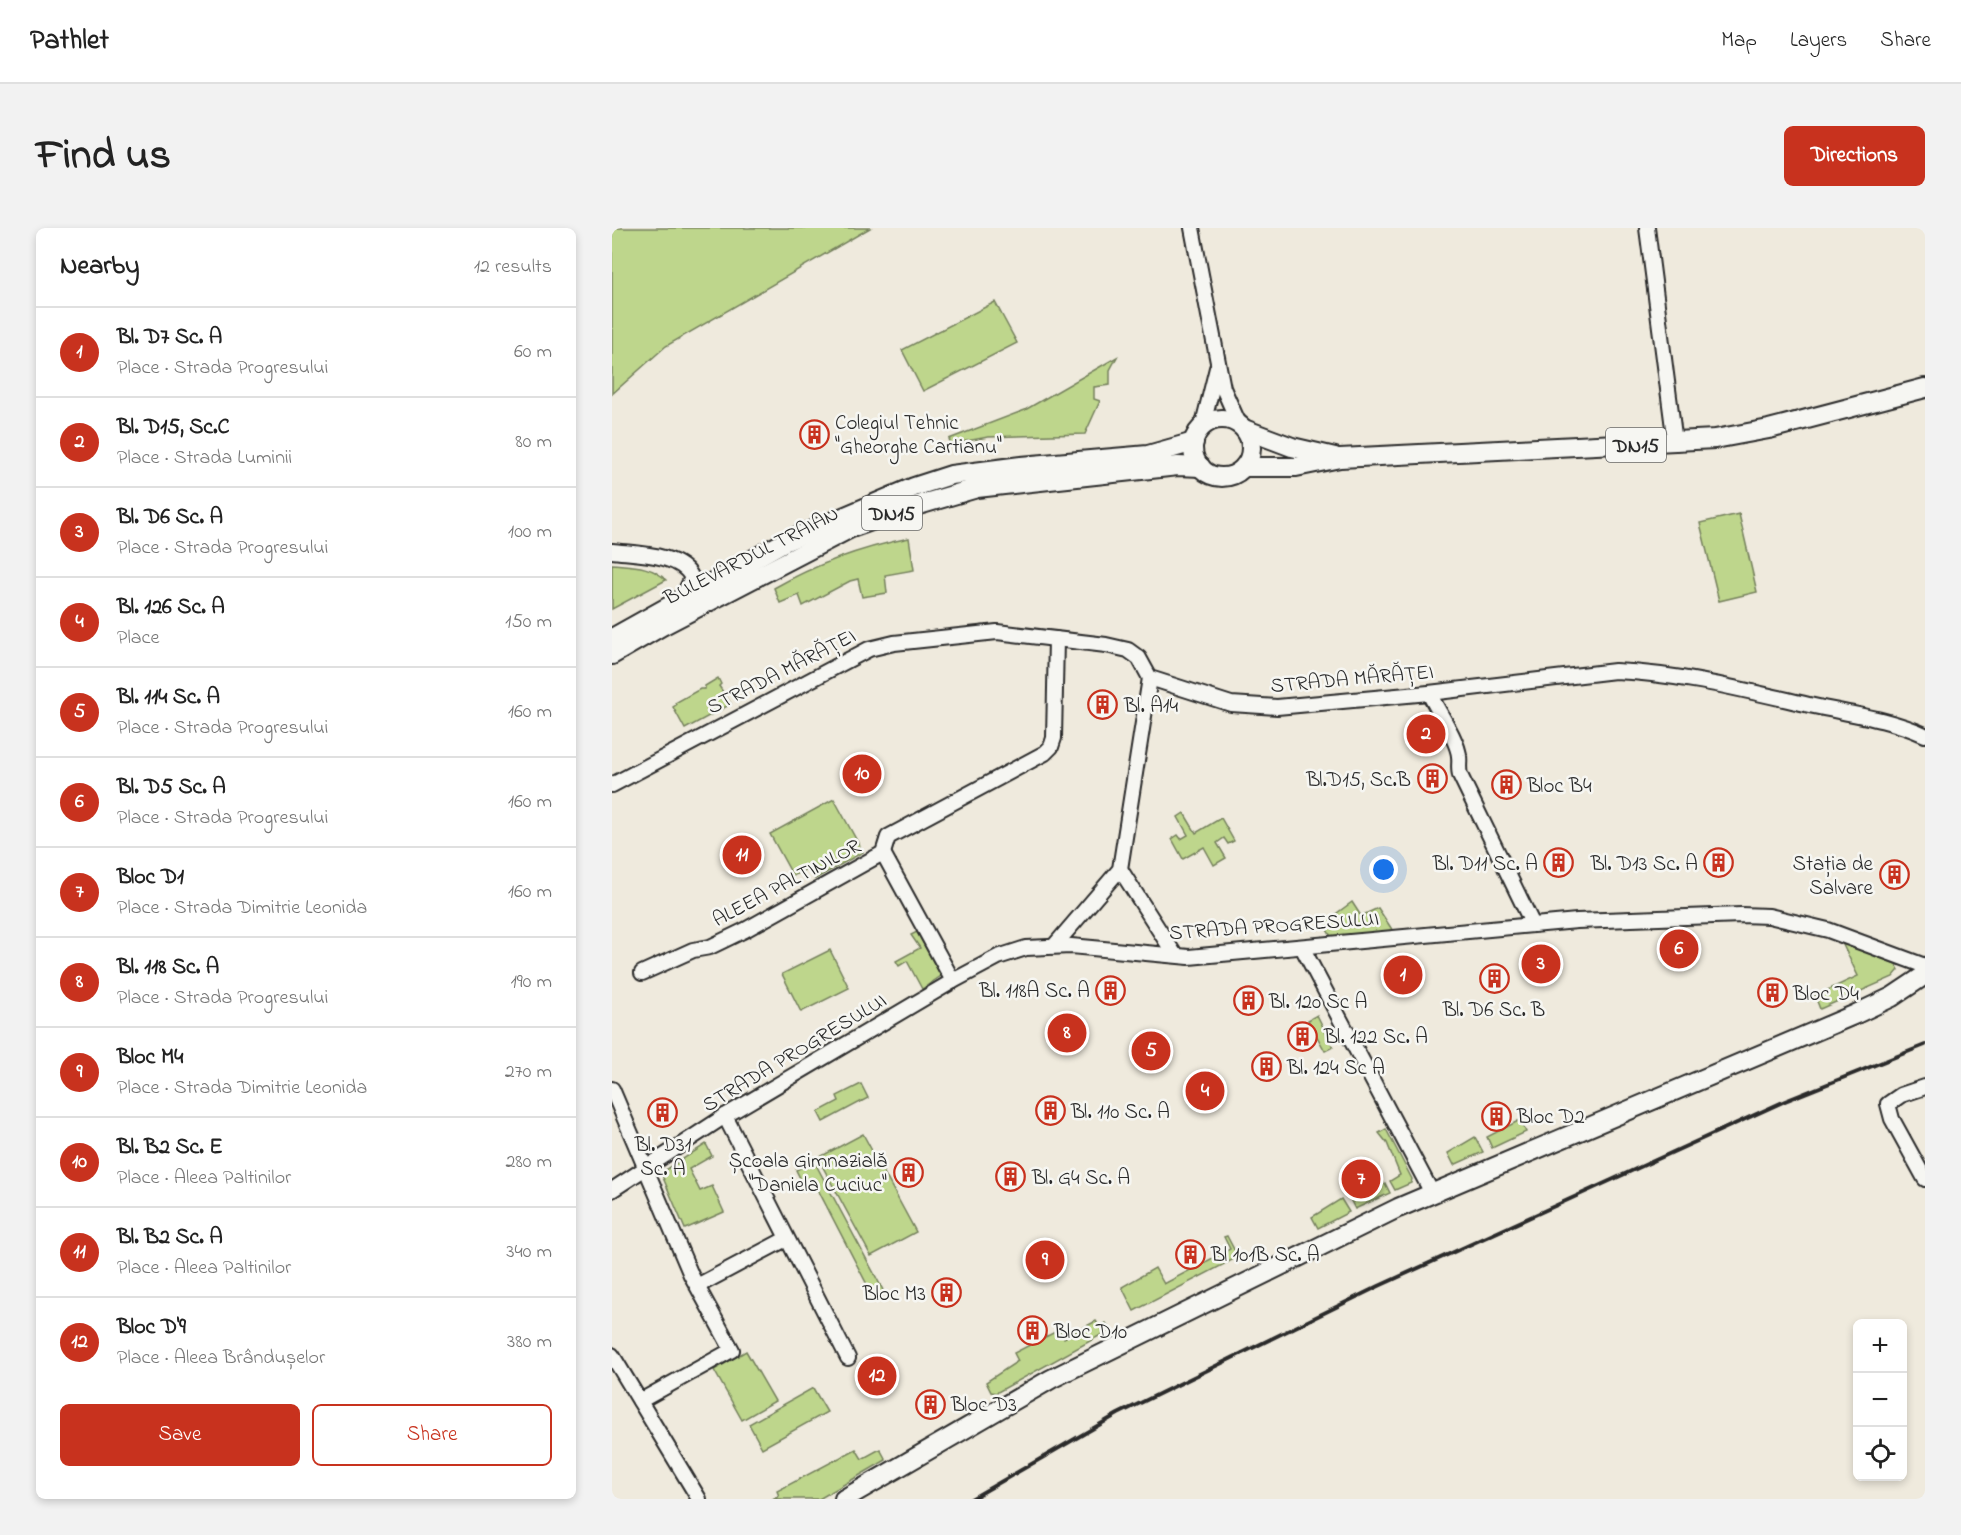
<!DOCTYPE html>
<html lang="en">
<head>
<meta charset="utf-8">
<style>
	:root { --surface:#fff; --page:#f2f2f2; --text:#222; --muted:#767676; --line:#e0e0e0; --accent:#c8321e }
	body { margin:0; font-family:"Indie Flower",sans-serif; background:var(--page); color:var(--text) }
	.controls { position:absolute; right:18px; bottom:18px; display:grid; overflow:hidden; border-radius:9px; box-shadow:0 3px 9px #0003 }
	.controls button { width:54px; height:54px; display:grid; place-items:center; padding:0; border:0; border-bottom:2px solid var(--line); background:var(--surface); color:var(--text); font:30px sans-serif }
	.you { position:absolute; left:772px; top:642px; width:21px; height:21px; margin:-15px; border:4px solid #fff; border-radius:50%; background:#1a73e8; box-shadow:0 0 0 9px #1a73e833 }
	.badge { display:grid; place-items:center; width:39px; height:39px; border-radius:50%; background:var(--accent); color:#fff; font-size:20px; font-weight:700 }
	.pin { position:absolute; translate:-50% -50%; border:3px solid #fff; box-shadow:0 2px 6px #0006 }
	.list { margin:0; padding:0; list-style:none }
	h2 { display:flex; justify-content:space-between; align-items:center; height:78px; margin:0; padding:0 24px; font-size:26px }
	h2 small { font-size:20px; font-weight:400; color:var(--muted) }
	.list li { display:grid; grid-template-columns:39px 1fr auto; gap:18px; align-items:center; box-sizing:border-box; height:90px; padding:0 24px; border-top:2px solid var(--line) }
	.list b { display:block; font-size:22px; white-space:nowrap }
	.list p { margin:0; font-size:20px; white-space:nowrap; color:var(--muted) }
	.list em { font-size:20px; font-style:normal; color:var(--muted) }
	.actions { display:flex; gap:12px; padding:18px 24px }
	.actions a { flex:1; padding:14px 0; border:2px solid var(--accent); border-radius:9px; text-align:center; font-size:21px; color:var(--accent) }
	.actions .main { background:var(--accent); color:#fff }
	.icon { flex:none; width:33px; height:33px; fill:none; stroke:currentColor; stroke-width:2; stroke-linecap:round; stroke-linejoin:round }
	.map { position:relative; flex:none; width:1313px; height:1271px; overflow:hidden; border-radius:9px }
	header { display:flex; align-items:center; gap:36px; box-sizing:border-box; height:84px; padding:0 30px; background:var(--surface); border-bottom:2px solid var(--line) }
	header strong { font-size:28px }
	nav { display:flex; gap:33px; margin-inline-start:auto; font-size:21px }
	.intro { display:flex; align-items:center; justify-content:space-between; box-sizing:border-box; height:144px; padding:0 36px }
	h1 { margin:0; font-size:42px }
	.button { padding:15px 27px; border-radius:9px; background:var(--accent); color:#fff; font-size:21px; font-weight:700 }
	main { display:flex; gap:36px; padding:0 36px }
	aside { flex:1; background:var(--surface); border-radius:9px; box-shadow:0 3px 9px #0003 }
	.map>svg:first-child { display:block }
	.green { fill:#bed68c; stroke:#74805c; stroke-width:1.5 }
	.lines { fill:none; stroke-linecap:round; stroke-linejoin:round }
	.minor-casing { stroke:#2b2b2b; stroke-width:18 }
	.major-casing { stroke:#2b2b2b; stroke-width:22 }
	.minor { stroke:#f6f6f2; stroke-width:14 }
	.major { stroke:#f6f6f2; stroke-width:18 }
	.rail { stroke:#2b2b2b; stroke-width:4 }
	.labels { text-anchor:middle; stroke-width:5; stroke-linejoin:round; paint-order:stroke }
	.shield { fill:#f6f6f2; stroke:#686867; stroke-width:1.5 }
	.shield-label { font-size:20px; font-weight:bold; fill:#2b2b2b }
	.poi-label { font-size:21px; fill:#2b2b2b; stroke:#f6f6f2; text-anchor:start }
	.street-label { font-size:21px; fill:#2b2b2b; stroke:#f6f6f2 }
</style>
</head>
<body>
<header>
<strong>Pathlet</strong>
<nav><a>Map</a><a>Layers</a><a>Share</a></nav>
</header>
<div class="intro"><h1>Find us</h1><a class="button">Directions</a></div>
<main>
<aside>
<h2>Nearby<small>12 results</small></h2>
<ul class="list">
<li><span class="badge">1</span><div><b>Bl. D7 Sc. A</b><p>Place · Strada Progresului</p></div><em>60 m</em></li>
<li><span class="badge">2</span><div><b>Bl. D15, Sc.C</b><p>Place · Strada Luminii</p></div><em>80 m</em></li>
<li><span class="badge">3</span><div><b>Bl. D6 Sc. A</b><p>Place · Strada Progresului</p></div><em>100 m</em></li>
<li><span class="badge">4</span><div><b>Bl. 126 Sc. A</b><p>Place</p></div><em>150 m</em></li>
<li><span class="badge">5</span><div><b>Bl. 114 Sc. A</b><p>Place · Strada Progresului</p></div><em>160 m</em></li>
<li><span class="badge">6</span><div><b>Bl. D5 Sc. A</b><p>Place · Strada Progresului</p></div><em>160 m</em></li>
<li><span class="badge">7</span><div><b>Bloc D1</b><p>Place · Strada Dimitrie Leonida</p></div><em>160 m</em></li>
<li><span class="badge">8</span><div><b>Bl. 118 Sc. A</b><p>Place · Strada Progresului</p></div><em>190 m</em></li>
<li><span class="badge">9</span><div><b>Bloc M4</b><p>Place · Strada Dimitrie Leonida</p></div><em>270 m</em></li>
<li><span class="badge">10</span><div><b>Bl. B2 Sc. E</b><p>Place · Aleea Paltinilor</p></div><em>280 m</em></li>
<li><span class="badge">11</span><div><b>Bl. B2 Sc. A</b><p>Place · Aleea Paltinilor</p></div><em>340 m</em></li>
<li><span class="badge">12</span><div><b>Bloc D'9</b><p>Place · Aleea Brândușelor</p></div><em>380 m</em></li>
</ul>
<div class="actions"><a class="main">Save</a><a>Share</a></div>
</aside>
<div class="map">
<svg width="1313" height="1271" viewBox="0 0 1313 1271">
	<rect width="100%" height="100%" fill="#efeadd"/>
	<filter id="ink" filterUnits="userSpaceOnUse"><feTurbulence type="fractalNoise" baseFrequency=".0167" numOctaves="2"/><feDisplacementMap in="SourceGraphic" scale="12" xChannelSelector="R" yChannelSelector="G"/><feConvolveMatrix kernelMatrix="1 2 1 2 8 2 1 2 1" color-interpolation-filters="sRGB"/></filter>
	<g filter="url(#ink)">
		<g class="green">
			<polygon points="0,0 258,0 54,118 0,166"/>
			<polygon points="383,74 405,115 311,163 290,122"/>
			<polygon points="505,129 498,142 498,157 482,159 482,171 488,173 473,206 376,209 339,216 337,211 413,182"/>
			<polygon points="1127,286 1145,364 1107,373 1088,295"/>
			<path d="M297 310 302 342 273 347 275 365 250 369 246 351 238 353 191 378 187 367 168 375 162 360C204 336 249 320 297 310Z"/>
			<path d="M0 336C20 338 39 337 54 352L0 381Z"/>
			<polygon points="106,450 109,456 107,458 119,476 73,501 61,479 64,477 63,475 88,461 93,461 93,458"/>
			<polygon points="222,571 251,624 203,651 196,640 181,648 158,606"/>
			<polygon points="572,585 584,605 609,590 622,613 616,616 612,610 605,615 614,630 602,637 592,619 571,631 560,611 566,607 569,611 576,607 566,589"/>
			<polygon points="740,674 749,688 766,680 781,703 720,710 709,692 716,688 718,690"/>
			<polygon points="305,704 329,748 310,761 295,733 287,738 284,733 308,720 299,707"/>
			<polygon points="1230,715 1284,736 1287,742 1281,749 1208,781 1203,768 1246,748"/>
			<polygon points="218,722 237,760 189,784 170,746"/>
			<polygon points="705,787 721,819 713,823 696,792"/>
			<polygon points="249,856 256,870 211,894 206,884 227,873 225,868"/>
			<polygon points="908,892 914,904 880,920 875,909"/>
			<polygon points="774,901 800,951 799,955 783,962 778,953 788,947 775,915 767,905"/>
			<polygon points="251,906 304,1004 259,1028 206,930"/>
			<polygon points="863,909 871,924 842,937 836,925"/>
			<polygon points="94,916 100,928 77,941 88,963 100,958 112,984 73,1001 49,945"/>
			<polygon points="202,933 272,1064 262,1070 203,956 193,960 184,942"/>
			<polygon points="773,955 778,965 743,981 739,973"/>
			<polygon points="729,971 737,984 706,1000 700,989"/>
			<polygon points="615,1008 626,1029 522,1083 510,1059 543,1040 552,1056 618,1021 612,1009"/>
			<polygon points="484,1093 487,1098 494,1095 498,1102 384,1165 379,1164 374,1154 406,1133 402,1125 447,1102 452,1110"/>
			<polygon points="134,1123 163,1173 130,1192 102,1142"/>
			<polygon points="201,1160 215,1184 150,1220 137,1196"/>
			<polygon points="244,1221 250,1231 268,1221 274,1232 207,1271 162,1271 167,1268 165,1263"/>
		</g>
		<g class="lines">
			<defs>
				<g id="minor">
					<polyline points="580,0 611,160 627,196"/>
					<polyline points="1035,0 1063,215"/>
					<polyline points="590,200 605,140"/>
					<path d="M0 323C23 326 69 325 80 350L70 370"/>
					<path d="M817 465C824 480 846 512 847 528 848 535 846 539 848 547L921 697"/>
					<path d="M0 557 257 421 282 415 385 404 494 417 516 422 527 430 538 450 619 476 665 479 817 465 1003 443C1071 446 1136 463 1202 478 1239 486 1278 491 1313 507"/>
					<polyline points="271,625 341,753"/>
					<polyline points="508,641 563,727"/>
					<polyline points="442,718 508,641 538,450"/>
					<polyline points="690,719 820,965"/>
					<polyline points="30,745 81,722 98,719 133,702 271,625 276,609 433,525 439,519 442,510 444,411"/>
					<polyline points="1313,859 1289,867 1276,876 1280,891 1313,951"/>
					<polyline points="0,861 79,1047 120,1122 28,1173"/>
					<polyline points="113,888 236,1130"/>
					<polyline points="0,962 113,888 341,753 386,729 414,720 459,718 577,729 965,693 1129,687 1157,688 1216,702 1313,738"/>
					<polyline points="87,1057 174,1011"/>
					<polyline points="0,1127 87,1271"/>
				</g>
				<g id="major">
					<circle cx="610" cy="220" r="29"/>
					<polyline points="632,201 680,219 723,229"/>
					<polyline points="632,239 684,239 728,230 1103,211 1157,201 1313,160"/>
					<polyline points="0,410 172,314 302,259 339,247 409,238 536,227 582,214"/>
					<polyline points="0,427 50,398 239,300 293,281 365,260 566,238 589,239"/>
					<polyline points="232,1271 439,1151 786,980 1244,786 1280,769 1313,747"/>
				</g>
			</defs>
			<use href="#minor" class="minor-casing"/>
			<use href="#major" class="major-casing"/>
			<use href="#minor" class="minor"/>
			<use href="#major" class="major"/>
			<polyline class="rail" points="359,1271 506,1186 767,1058 1173,873 1313,817"/>
		</g>
	</g>
	<defs>
		<symbol id="building-ring" viewBox="-11 -11 22 22"><circle r="9.5" fill="#f6f6f2" stroke="#c8321e" stroke-width="1.5"/><path d="M-4-6H4V6H1V3H-1V6H-4ZM-2.5-4.3h1.7v1.8h-1.7ZM.8-4.3h1.7v1.8H.8ZM-2.5-1h1.7V.8h-1.7ZM.8-1h1.7V.8H.8Z" fill="#c8321e"/></symbol>
	</defs>
	<g fill-rule="evenodd">
		<use href="#building-ring" x="186" y="190" width="33" height="33"/>
		<use href="#building-ring" x="474" y="460" width="33" height="33"/>
		<use href="#building-ring" x="804" y="534" width="33" height="33"/>
		<use href="#building-ring" x="878" y="540" width="33" height="33"/>
		<use href="#building-ring" x="930" y="618" width="33" height="33"/>
		<use href="#building-ring" x="1090" y="618" width="33" height="33"/>
		<use href="#building-ring" x="1266" y="630" width="33" height="33"/>
		<use href="#building-ring" x="866" y="734" width="33" height="33"/>
		<use href="#building-ring" x="482" y="746" width="33" height="33"/>
		<use href="#building-ring" x="1144" y="748" width="33" height="33"/>
		<use href="#building-ring" x="620" y="756" width="33" height="33"/>
		<use href="#building-ring" x="674" y="792" width="33" height="33"/>
		<use href="#building-ring" x="638" y="822" width="33" height="33"/>
		<use href="#building-ring" x="422" y="866" width="33" height="33"/>
		<use href="#building-ring" x="34" y="868" width="33" height="33"/>
		<use href="#building-ring" x="868" y="872" width="33" height="33"/>
		<use href="#building-ring" x="280" y="928" width="33" height="33"/>
		<use href="#building-ring" x="382" y="932" width="33" height="33"/>
		<use href="#building-ring" x="562" y="1010" width="33" height="33"/>
		<use href="#building-ring" x="318" y="1048" width="33" height="33"/>
		<use href="#building-ring" x="404" y="1086" width="33" height="33"/>
		<use href="#building-ring" x="302" y="1160" width="33" height="33"/>
	</g>
	<g class="labels">
		<g class="shield">
			<rect x="994" y="200" width="60" height="34" rx="4.5"/>
			<rect x="250" y="268" width="60" height="34" rx="4.5"/>
		</g>
		<g class="shield-label">
			<text x="1024" y="224">DN15</text>
			<text x="280" y="292">DN15</text>
		</g>
		<g class="poi-label">
			<text x="223" y="201">Colegiul Tehnic<tspan x="223" dy="24">"Gheorghe Cartianu"</tspan></text>
			<text x="512" y="484">Bl. A14</text>
			<text x="799" y="558" text-anchor="end">Bl.D15, Sc.B</text>
			<text x="915" y="564">Bloc B4</text>
			<text x="926" y="642" text-anchor="end">Bl. D11 Sc. A</text>
			<text x="1086" y="642" text-anchor="end">Bl. D13 Sc. A</text>
			<text x="1261" y="642" text-anchor="end">Stația de<tspan x="1261" dy="24">Salvare</tspan></text>
			<text x="478" y="769" text-anchor="end">Bl. 118A Sc. A</text>
			<text x="1181" y="772">Bloc D4</text>
			<text x="657" y="780">Bl. 120 Sc A</text>
			<text x="882" y="788" text-anchor="middle">Bl. D6 Sc. B</text>
			<text x="712" y="815">Bl. 122 Sc. A</text>
			<text x="675" y="846">Bl. 124 Sc A</text>
			<text x="459" y="890">Bl. 110 Sc. A</text>
			<text x="905" y="895">Bloc D2</text>
			<text x="51" y="923" text-anchor="middle">Bl. D31<tspan x="51" dy="24">Sc. A</tspan></text>
			<text x="275" y="939" text-anchor="end">Școala Gimnazială<tspan x="275" dy="24">"Daniela Cuciuc"</tspan></text>
			<text x="420" y="956">Bl. G4 Sc. A</text>
			<text x="599" y="1033">Bl 101B Sc. A</text>
			<text x="314" y="1072" text-anchor="end">Bloc M3</text>
			<text x="442" y="1110">Bloc D10</text>
			<text x="339" y="1183">Bloc D3</text>
		</g>
		<g class="street-label">
			<text transform="translate(139 327) rotate(-27)" y="7">BULEVARDUL TRAIAN</text>
			<text transform="translate(169 443) rotate(-27)" y="7">STRADA MĂRĂȚEI</text>
			<text transform="translate(740 450) rotate(-5)" y="7">STRADA MĂRĂȚEI</text>
			<text transform="translate(174 654) rotate(-28)" y="7">ALEEA PALTINILOR</text>
			<text transform="translate(662 697) rotate(-4)" y="7">STRADA PROGRESULUI</text>
			<text transform="translate(182 824) rotate(-31)" y="7">STRADA PROGRESULUI</text>
		</g>
	</g>
</svg>
<div class="controls">
<button>+</button>
<button>−</button>
<button><svg class="icon" aria-label="locate" viewBox="0 0 24 24"><circle cx="12" cy="12" r="6"/><path d="M12 2v4M12 18v4M2 12h4M18 12h4"/></svg></button>
</div>
<div class="you"></div>
<div class="pin badge" style="left:791px;top:747px">1</div>
<div class="pin badge" style="left:814px;top:506px">2</div>
<div class="pin badge" style="left:929px;top:736px">3</div>
<div class="pin badge" style="left:593px;top:863px">4</div>
<div class="pin badge" style="left:539px;top:823px">5</div>
<div class="pin badge" style="left:1067px;top:721px">6</div>
<div class="pin badge" style="left:749px;top:951px">7</div>
<div class="pin badge" style="left:455px;top:805px">8</div>
<div class="pin badge" style="left:433px;top:1032px">9</div>
<div class="pin badge" style="left:250px;top:546px">10</div>
<div class="pin badge" style="left:130px;top:627px">11</div>
<div class="pin badge" style="left:265px;top:1148px">12</div>
</div>
</main>
</body>
</html>
